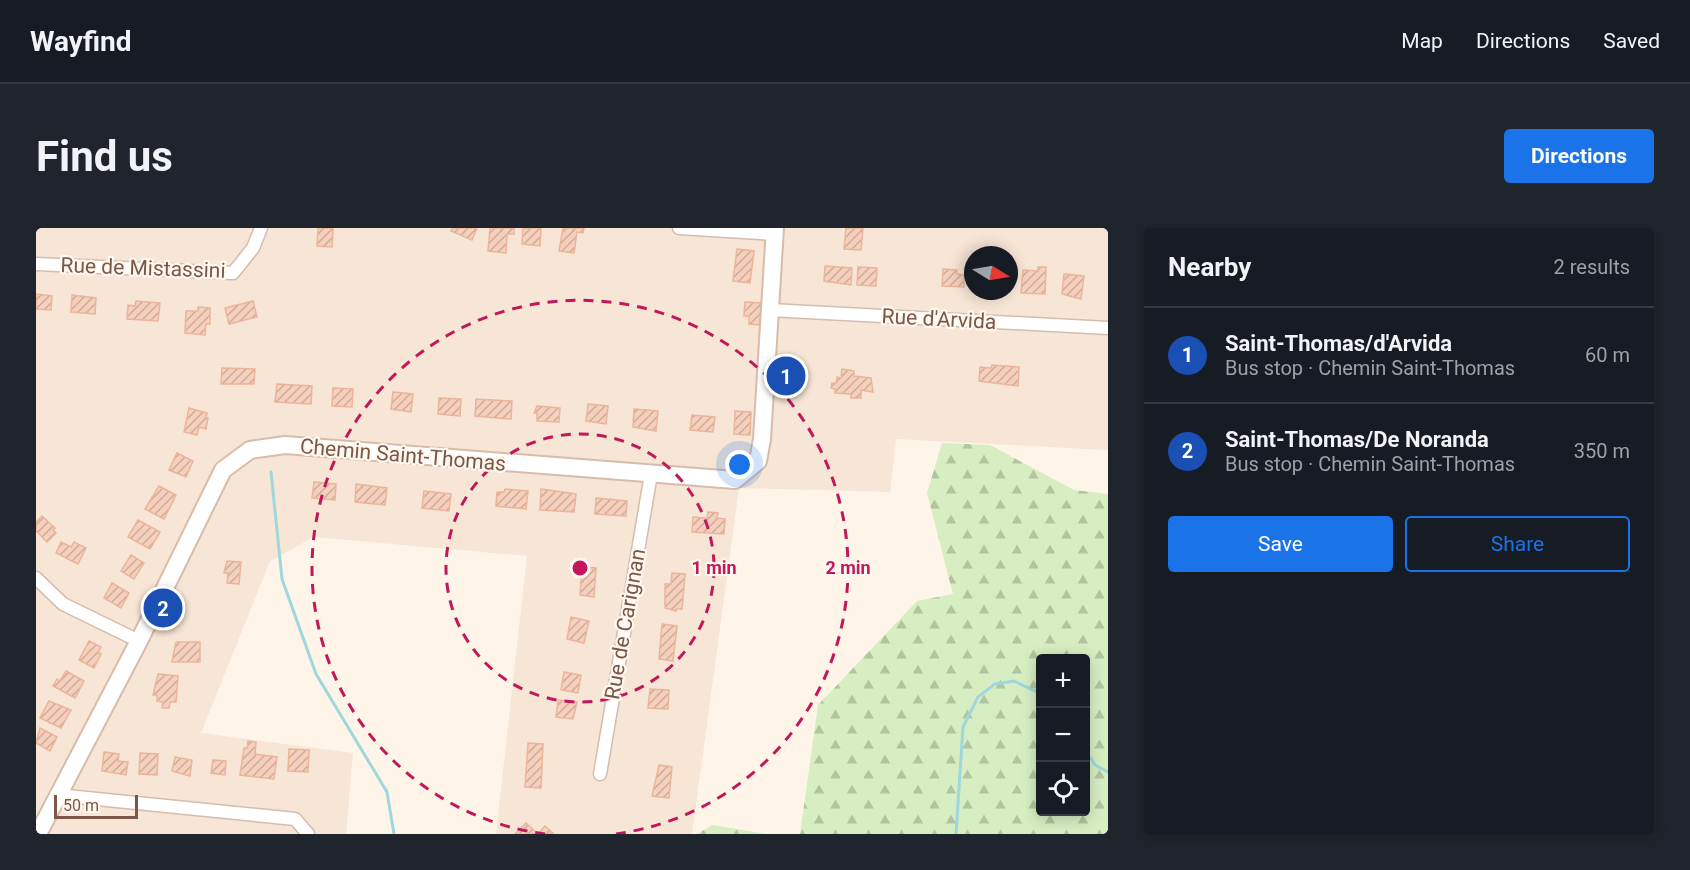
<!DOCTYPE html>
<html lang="en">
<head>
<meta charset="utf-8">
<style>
	:root { --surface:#171b24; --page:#20242c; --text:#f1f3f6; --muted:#9ea1a6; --line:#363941; --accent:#1a73e8 }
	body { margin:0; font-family:Roboto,sans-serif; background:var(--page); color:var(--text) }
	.controls { position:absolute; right:18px; bottom:18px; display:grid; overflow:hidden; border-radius:6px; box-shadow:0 3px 15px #0003 }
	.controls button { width:54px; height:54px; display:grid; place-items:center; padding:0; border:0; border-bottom:2px solid var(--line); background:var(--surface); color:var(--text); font:30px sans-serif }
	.compass { position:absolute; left:928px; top:18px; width:54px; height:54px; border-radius:50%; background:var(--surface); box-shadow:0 3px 15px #0003; rotate:101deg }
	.scale { position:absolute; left:18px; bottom:15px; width:84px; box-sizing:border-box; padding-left:6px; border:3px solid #7b5748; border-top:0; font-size:16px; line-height:21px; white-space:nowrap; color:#7b5748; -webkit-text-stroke:4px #fff8ef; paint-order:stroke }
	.you { position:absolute; left:704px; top:237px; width:21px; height:21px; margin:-15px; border:4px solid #fff; border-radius:50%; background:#1a73e8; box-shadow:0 0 0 9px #1a73e833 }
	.badge { display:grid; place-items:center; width:39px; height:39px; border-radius:50%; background:var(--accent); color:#fff; font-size:20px; font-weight:700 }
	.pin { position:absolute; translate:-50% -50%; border:3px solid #fff; box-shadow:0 2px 6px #0006 }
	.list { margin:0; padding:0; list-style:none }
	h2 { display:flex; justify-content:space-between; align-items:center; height:78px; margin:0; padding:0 24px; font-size:26px }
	h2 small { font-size:20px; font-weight:400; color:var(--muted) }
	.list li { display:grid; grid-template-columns:39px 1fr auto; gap:18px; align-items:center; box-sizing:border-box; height:96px; padding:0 24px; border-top:2px solid var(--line) }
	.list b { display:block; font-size:22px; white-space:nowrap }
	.list p { margin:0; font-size:20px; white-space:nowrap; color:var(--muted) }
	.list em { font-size:20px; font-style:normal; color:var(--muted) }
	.actions { display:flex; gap:12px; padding:18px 24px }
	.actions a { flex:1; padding:14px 0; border:2px solid var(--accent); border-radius:6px; text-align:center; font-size:21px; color:var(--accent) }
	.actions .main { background:var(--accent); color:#fff }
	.icon { flex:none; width:33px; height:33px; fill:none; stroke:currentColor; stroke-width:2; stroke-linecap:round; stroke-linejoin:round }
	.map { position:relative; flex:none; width:1072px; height:606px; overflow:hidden; border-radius:6px }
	header { display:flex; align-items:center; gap:36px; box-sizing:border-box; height:84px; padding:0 30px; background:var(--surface); border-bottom:2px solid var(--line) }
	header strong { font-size:28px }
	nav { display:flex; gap:33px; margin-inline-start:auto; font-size:21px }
	.intro { display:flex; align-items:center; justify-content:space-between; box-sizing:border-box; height:144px; padding:0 36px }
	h1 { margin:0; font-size:42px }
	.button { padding:15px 27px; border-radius:6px; background:var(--accent); color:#fff; font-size:21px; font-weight:700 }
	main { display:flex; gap:36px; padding:0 36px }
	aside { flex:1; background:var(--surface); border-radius:6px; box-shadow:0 3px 15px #0003 }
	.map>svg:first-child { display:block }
	.residential { fill:#f7e5d5; fill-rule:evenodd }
	.forest { fill:url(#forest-firs); fill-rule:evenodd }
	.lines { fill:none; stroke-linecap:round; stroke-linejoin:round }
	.stream { stroke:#9ed7dd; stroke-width:3 }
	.building { fill:url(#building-hatch); stroke:#ebb59b; stroke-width:1.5 }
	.street-casing { stroke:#d4bdae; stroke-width:15 }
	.secondary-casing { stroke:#d8bcaa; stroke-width:20 }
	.street { stroke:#fff; stroke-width:12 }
	.secondary { stroke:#fff; stroke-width:16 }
	.ring { fill:none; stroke:#c2185b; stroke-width:3; stroke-dasharray:10 8 }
	.labels { text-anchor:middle; stroke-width:4.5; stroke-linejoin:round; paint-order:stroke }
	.street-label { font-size:21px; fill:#7b5748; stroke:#fff8ef }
	.centre { fill:#c2185b; stroke:#fff8ef; stroke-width:3 }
	.ring-label { font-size:18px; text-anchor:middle; font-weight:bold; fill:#c2185b; stroke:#fff8ef; stroke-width:4.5; stroke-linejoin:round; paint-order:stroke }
</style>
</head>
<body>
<header>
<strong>Wayfind</strong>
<nav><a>Map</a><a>Directions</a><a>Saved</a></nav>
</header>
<div class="intro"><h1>Find us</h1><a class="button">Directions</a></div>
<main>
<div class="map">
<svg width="1072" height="606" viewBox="0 0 1072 606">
	<defs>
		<pattern id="forest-firs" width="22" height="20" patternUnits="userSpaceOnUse" patternTransform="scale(1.5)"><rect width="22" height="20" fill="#d7eec3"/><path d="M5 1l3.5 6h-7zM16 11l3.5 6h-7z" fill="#b3c4a0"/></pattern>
		<pattern id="building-hatch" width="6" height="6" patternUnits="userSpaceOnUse" patternTransform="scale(1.5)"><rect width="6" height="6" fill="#f6d0bc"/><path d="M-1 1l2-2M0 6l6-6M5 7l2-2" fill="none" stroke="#ccac9b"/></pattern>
	</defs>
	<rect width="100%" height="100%" fill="#fef4e7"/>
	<path class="residential" d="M0 0H1072V222L860 211 854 264 703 260 656 606H460L491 328 278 309 234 333 165 505 317 525 310 606H0ZM937 27H973V63H937Z"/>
	<g class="forest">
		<path d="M906 215 954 217 1038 262 1072 266V606H764L782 477 881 373 917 366 891 265ZM1005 430H1050V584H1005Z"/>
		<polygon points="676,597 731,606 661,606"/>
	</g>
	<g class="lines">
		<g class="stream">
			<polyline points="235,244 246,351 280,446 351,564 358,606"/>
			<polyline points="1050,523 1059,537 1072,544"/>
			<polyline points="920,606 927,499 942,469 959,456 978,453 1005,466"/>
		</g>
	</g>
	<g class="building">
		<polygon points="282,0 297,0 296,19 281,18"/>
		<polygon points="417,0 441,0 436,12 415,3"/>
		<polygon points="454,0 478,0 478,6 471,6 470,25 452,23"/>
		<polygon points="487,0 505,0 504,18 486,16"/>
		<polygon points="527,0 548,0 547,5 541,4 538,25 523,23"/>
		<polygon points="810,0 827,0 825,22 808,21"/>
		<polygon points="701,21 718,23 714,55 697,53"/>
		<polygon points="789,38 816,40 815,57 788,53"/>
		<polygon points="822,39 841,40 840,58 821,57"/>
		<polygon points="1002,39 1010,39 1009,66 985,65 987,42 1002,43"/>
		<polygon points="907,41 921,42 921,46 928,47 928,59 906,58"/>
		<polygon points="1028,46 1048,48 1045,71 1026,66"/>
		<polygon points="0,66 16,68 15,82 0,81"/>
		<polygon points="36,67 60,70 59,86 35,84"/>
		<polygon points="100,73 124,75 122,93 91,91 92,77 99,78"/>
		<polygon points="217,73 221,89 193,96 189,80"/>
		<polygon points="709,74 726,75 725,97 713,96 713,88 708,88"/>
		<polygon points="162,79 174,80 174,96 170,96 169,107 149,105 150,83 162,83"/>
		<polygon points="956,137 983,139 982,158 943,153 944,139 955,140"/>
		<polygon points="186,140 219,141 218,156 185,156"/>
		<polygon points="806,141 818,143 818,148 835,150 837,164 825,162 825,170 815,170 815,166 799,165 799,161 795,160 796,155 800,155 801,149 805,150"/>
		<polygon points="241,156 276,158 275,176 239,174"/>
		<polygon points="297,160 317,161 316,179 296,178"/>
		<polygon points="357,164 377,166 375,184 355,181"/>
		<polygon points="403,170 425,171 424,188 402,186"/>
		<polygon points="440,171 476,173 475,191 439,188"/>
		<polygon points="552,176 572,178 570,196 550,193"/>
		<polygon points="501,178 524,180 523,194 501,193 501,185 498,185"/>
		<polygon points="153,180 171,185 170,189 172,190 170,201 163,199 161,207 148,204"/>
		<polygon points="598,181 622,183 620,203 597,199"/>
		<polygon points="699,183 715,184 714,207 698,206"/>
		<polygon points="656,187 679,189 677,204 654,202"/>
		<polygon points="141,225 157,233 150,249 133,242"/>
		<polygon points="278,254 300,256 299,272 276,270"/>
		<polygon points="320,256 351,260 349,277 319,274"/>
		<polygon points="123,258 140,267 128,291 109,281"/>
		<polygon points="469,261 492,263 490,281 460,278 461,264 468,264"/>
		<polygon points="505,261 540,266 538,284 504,282"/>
		<polygon points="388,263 415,266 413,283 386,280"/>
		<polygon points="560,270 591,273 590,288 559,286"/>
		<polygon points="672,284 682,285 681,290 689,291 688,306 656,304 657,289 671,290"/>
		<polygon points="6,288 19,300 17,302 20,305 11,314 0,303 0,294"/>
		<polygon points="102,292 124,304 114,321 92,309"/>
		<polygon points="25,314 35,319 38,314 50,320 42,336 20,325"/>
		<polygon points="95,327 108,335 98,351 85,343"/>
		<polygon points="191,333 205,334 203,356 191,355 192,345 188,345"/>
		<polygon points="546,339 560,340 558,369 544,367"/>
		<polygon points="636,345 649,346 646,381 640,381 640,383 629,380 629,356 635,356"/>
		<polygon points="76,355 93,365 85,380 68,370"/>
		<polygon points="535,389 553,393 548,415 531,411"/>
		<polygon points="626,396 641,398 637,433 623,431"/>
		<polygon points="53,413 65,419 62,425 65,426 58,440 43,432"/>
		<polygon points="140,414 164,414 164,434 136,434"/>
		<polygon points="30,443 48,453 39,470 17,458 21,451 24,453"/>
		<polygon points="528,444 545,447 542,465 525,462"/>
		<polygon points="122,446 142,448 140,474 134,474 133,480 126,480 127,474 121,473 121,467 117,467"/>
		<polygon points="614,461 633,462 632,481 612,480"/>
		<polygon points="522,472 541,474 537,491 520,489"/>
		<polygon points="13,473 35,482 25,500 4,490"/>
		<polygon points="4,500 21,509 14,523 0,515"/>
		<polygon points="212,513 220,514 219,526 241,529 238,551 204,547 208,520 211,520"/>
		<polygon points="492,515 507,516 505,560 489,559"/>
		<polygon points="253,521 273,522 272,544 252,543"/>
		<polygon points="68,524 83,526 82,533 92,534 90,547 66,543"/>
		<polygon points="104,525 122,526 121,547 103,546"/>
		<polygon points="139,529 156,532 154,548 136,543"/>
		<polygon points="177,532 190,533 189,547 175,545"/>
		<polygon points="623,537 636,539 633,570 616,568"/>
		<polygon points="490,595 502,606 479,606"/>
		<polygon points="509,598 517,605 502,606"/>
	</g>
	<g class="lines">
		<defs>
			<g id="street">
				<polyline points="643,0 739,6"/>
				<polyline points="0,36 197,45 217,20 225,0"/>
				<polyline points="734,82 1072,100"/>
				<polyline points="0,350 27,376 103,413"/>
				<polyline points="564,546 615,246"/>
				<polyline points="21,567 259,591 272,606"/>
			</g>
			<polyline id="secondary" points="2,606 103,413 187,242 214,222 249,217 699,252 722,233 726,211 739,0"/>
		</defs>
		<use href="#street" class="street-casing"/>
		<use href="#secondary" class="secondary-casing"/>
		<use href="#street" class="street"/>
		<use href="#secondary" class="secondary"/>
	</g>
	<g class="ring">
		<circle cx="544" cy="340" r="134"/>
		<path d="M509 606A268 268 0 1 1 579 606"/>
	</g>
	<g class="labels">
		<g class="street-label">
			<text transform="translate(107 40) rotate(2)" y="7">Rue de Mistassini</text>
			<text transform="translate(903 91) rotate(3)" y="7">Rue d'Arvida</text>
			<text transform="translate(367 227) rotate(5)" y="7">Chemin Saint-Thomas</text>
			<text transform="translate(589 396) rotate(-80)" y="7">Rue de Carignan</text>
		</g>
	</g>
	<circle cx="544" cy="340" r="9" class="centre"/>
	<g class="ring-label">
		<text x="678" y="346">1 min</text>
		<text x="812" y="346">2 min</text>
	</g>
</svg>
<div class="controls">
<button>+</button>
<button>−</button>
<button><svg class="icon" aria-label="locate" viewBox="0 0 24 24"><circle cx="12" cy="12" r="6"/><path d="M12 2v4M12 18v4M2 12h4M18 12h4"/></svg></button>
</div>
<svg class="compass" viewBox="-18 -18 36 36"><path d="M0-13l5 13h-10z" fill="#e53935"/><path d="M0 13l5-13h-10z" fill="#9ea1a6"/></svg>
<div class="scale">50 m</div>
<div class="you"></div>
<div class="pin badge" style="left:750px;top:148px;background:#1a4fb4">1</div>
<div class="pin badge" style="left:127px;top:380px;background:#1a4fb4">2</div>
</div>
<aside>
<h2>Nearby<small>2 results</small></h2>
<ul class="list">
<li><span class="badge" style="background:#1a4fb4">1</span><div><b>Saint-Thomas/d'Arvida</b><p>Bus stop · Chemin Saint-Thomas</p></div><em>60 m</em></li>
<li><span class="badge" style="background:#1a4fb4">2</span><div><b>Saint-Thomas/De Noranda</b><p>Bus stop · Chemin Saint-Thomas</p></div><em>350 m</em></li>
</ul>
<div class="actions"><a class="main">Save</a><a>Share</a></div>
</aside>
</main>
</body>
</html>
